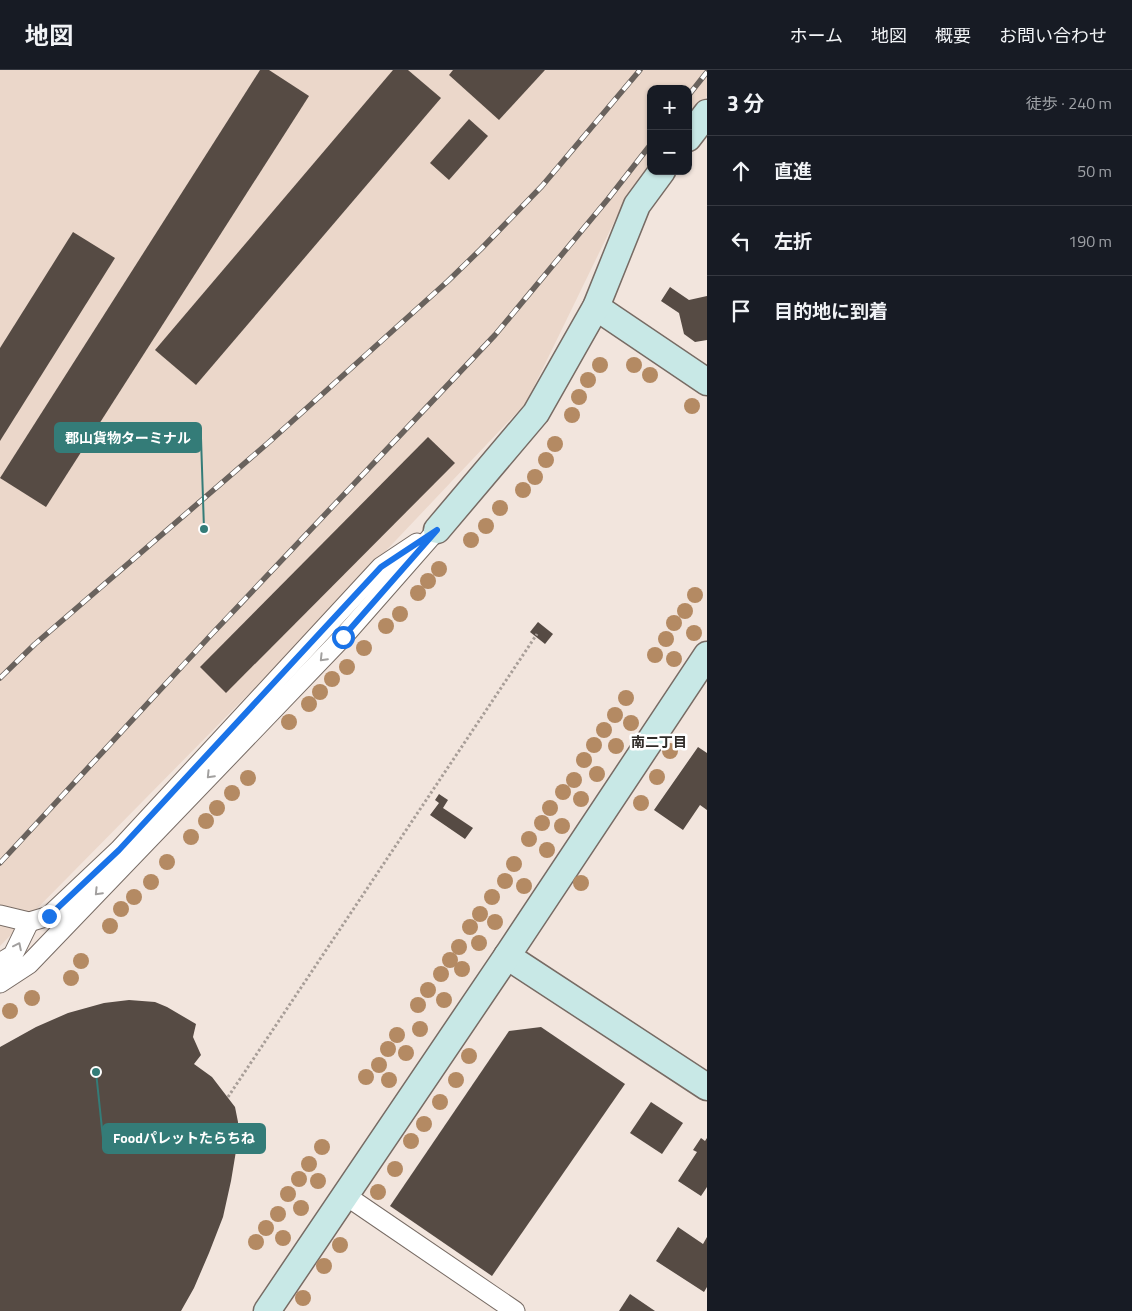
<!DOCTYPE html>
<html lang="ja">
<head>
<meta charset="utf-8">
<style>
	:root { --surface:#171b24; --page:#20242c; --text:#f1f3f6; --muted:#9ea1a6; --line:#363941 }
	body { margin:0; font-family:"Titillium Web","Noto Sans JP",sans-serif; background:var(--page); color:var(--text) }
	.controls { position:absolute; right:15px; top:15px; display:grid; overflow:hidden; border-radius:10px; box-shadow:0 1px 4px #0004 }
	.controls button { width:45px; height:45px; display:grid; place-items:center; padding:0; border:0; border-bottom:1px solid var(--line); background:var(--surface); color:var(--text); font:25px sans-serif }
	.stop { position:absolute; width:15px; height:15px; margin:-11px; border:4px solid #1a73e8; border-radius:50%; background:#fff }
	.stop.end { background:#1a73e8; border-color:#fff; box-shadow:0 1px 5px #0008 }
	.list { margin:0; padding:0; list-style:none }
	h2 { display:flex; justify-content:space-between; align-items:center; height:65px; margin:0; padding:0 20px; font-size:21px }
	h2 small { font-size:16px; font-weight:400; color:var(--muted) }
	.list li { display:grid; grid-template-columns:32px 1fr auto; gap:15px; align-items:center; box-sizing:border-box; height:70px; padding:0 20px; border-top:1px solid var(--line) }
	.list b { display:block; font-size:19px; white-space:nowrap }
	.list em { font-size:16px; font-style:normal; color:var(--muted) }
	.icon { flex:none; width:28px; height:28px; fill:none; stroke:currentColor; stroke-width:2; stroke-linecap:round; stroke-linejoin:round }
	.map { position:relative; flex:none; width:707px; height:1241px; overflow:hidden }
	header { display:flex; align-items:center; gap:30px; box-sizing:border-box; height:70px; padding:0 25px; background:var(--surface); border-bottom:1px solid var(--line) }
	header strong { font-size:24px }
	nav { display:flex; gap:28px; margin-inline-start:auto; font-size:18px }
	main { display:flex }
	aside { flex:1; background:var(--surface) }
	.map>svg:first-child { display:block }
	.built { fill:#ebd7ca }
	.building { fill:#564b44 }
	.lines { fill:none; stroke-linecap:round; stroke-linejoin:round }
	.street-casing { stroke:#776b64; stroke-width:21 }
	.secondary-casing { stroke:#776b64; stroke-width:29 }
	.path { stroke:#a89e98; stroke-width:3; stroke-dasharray:2.5 2.5; stroke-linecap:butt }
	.street { stroke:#fff; stroke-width:19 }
	.secondary { stroke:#c8e8e6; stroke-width:26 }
	.rail-casing { stroke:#69625d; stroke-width:5.5 }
	.rail { stroke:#fff; stroke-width:4; stroke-dasharray:11; stroke-linecap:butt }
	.tree { fill:#b48a63 }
	.oneway { stroke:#a2a09f }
	.route { stroke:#1a73e8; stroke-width:6 }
	.labels { text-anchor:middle; stroke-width:5; stroke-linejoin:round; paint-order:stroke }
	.neighbourhood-label { font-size:14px; font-weight:bold; fill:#312c29; stroke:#fff }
	.leader { fill:none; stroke:#347c78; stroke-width:2 }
	.callout-dot { fill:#347c78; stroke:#fff; stroke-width:2 }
	.callout { fill:#347c78; stroke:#347c78; stroke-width:2 }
	.callout-label { font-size:14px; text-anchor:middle; font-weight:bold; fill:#fff }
</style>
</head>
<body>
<header>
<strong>地図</strong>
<nav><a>ホーム</a><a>地図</a><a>概要</a><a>お問い合わせ</a></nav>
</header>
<main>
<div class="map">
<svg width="707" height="1241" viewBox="0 0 707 1241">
	<rect width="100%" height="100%" fill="#f2e5dd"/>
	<polygon class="built" points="0,0 707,0 707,26 688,51 688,19 651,19 651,101 617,146 526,333 288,584 0,876"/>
	<g class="building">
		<polygon points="260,0 269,0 309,26 46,437 0,408"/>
		<polygon points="393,0 408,0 441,28 196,315 155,280"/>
		<polygon points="453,0 545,0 499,50 449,5"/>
		<polygon points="469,49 488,66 449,110 430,93"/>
		<polygon points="73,162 115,188 0,371 0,278"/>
		<polygon points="670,217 689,230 707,226 707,270 695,272 684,264 679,243 661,231"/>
		<polygon points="428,367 455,393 226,623 200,597"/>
		<polygon points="538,552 553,564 545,574 530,562"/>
		<polygon points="698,677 707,683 707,740 700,735 683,760 654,740"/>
		<polygon points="439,724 448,730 443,738 473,758 465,769 430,745 439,733 435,730"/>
		<polygon points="129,930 155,932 167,937 196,954 193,967 201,985 194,994 212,1007 235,1037 238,1052 238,1069 231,1111 223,1147 209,1183 194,1218 181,1241 0,1241 0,977 36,957 68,943 104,933"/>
		<polygon points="541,957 625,1014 492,1206 390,1136 509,961"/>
		<polygon points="651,1032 683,1053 662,1084 630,1063"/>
		<polygon points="701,1068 705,1071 707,1068 707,1117 701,1126 678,1111 697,1082 693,1080"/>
		<polygon points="678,1157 703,1174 707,1167 707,1217 704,1222 656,1191"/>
		<polygon points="630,1224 655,1241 619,1241"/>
	</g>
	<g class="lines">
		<defs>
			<g id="street">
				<polyline points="0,845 29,852 49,846 119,780 381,497 417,473"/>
				<polyline points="0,893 13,885 29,852"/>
				<polyline points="0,913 29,894 343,567 437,460"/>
				<polyline points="345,1125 515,1241"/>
			</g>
			<g id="secondary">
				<polyline points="688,68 707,43"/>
				<polyline points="596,237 707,312"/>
				<polyline points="437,460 536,343 596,237 637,135 662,101"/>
				<polyline points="507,886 707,1017"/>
				<polyline points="267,1241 507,886 707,585"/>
			</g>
		</defs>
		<use href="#street" class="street-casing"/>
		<use href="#secondary" class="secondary-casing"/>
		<polyline class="path" points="228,1027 537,564"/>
		<use href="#street" class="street"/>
		<use href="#secondary" class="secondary"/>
		<defs>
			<g id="rail">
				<polyline points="688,26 707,2"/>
				<polyline points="0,608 35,574 268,373 448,211 481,179 542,116 640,0"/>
				<polyline points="0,793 210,566 495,265 608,129 651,74"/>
			</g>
		</defs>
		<use href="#rail" class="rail-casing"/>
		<use href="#rail" class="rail"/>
	</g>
	<g class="tree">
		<circle cx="600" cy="295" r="8"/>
		<circle cx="634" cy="295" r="8"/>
		<circle cx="650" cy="305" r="8"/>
		<circle cx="588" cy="310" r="8"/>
		<circle cx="579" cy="327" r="8"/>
		<circle cx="692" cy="336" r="8"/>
		<circle cx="572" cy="345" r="8"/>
		<circle cx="555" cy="374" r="8"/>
		<circle cx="546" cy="390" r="8"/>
		<circle cx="535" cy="407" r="8"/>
		<circle cx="523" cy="420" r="8"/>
		<circle cx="500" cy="438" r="8"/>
		<circle cx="486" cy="456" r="8"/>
		<circle cx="471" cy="470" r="8"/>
		<circle cx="439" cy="499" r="8"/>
		<circle cx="428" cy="511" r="8"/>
		<circle cx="418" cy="523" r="8"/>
		<circle cx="695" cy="525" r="8"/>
		<circle cx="685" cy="541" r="8"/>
		<circle cx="400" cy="544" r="8"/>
		<circle cx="674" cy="553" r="8"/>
		<circle cx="386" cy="556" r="8"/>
		<circle cx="694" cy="563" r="8"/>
		<circle cx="666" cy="569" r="8"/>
		<circle cx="364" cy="578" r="8"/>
		<circle cx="655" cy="585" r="8"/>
		<circle cx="674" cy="589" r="8"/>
		<circle cx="347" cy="597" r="8"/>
		<circle cx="332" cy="609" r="8"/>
		<circle cx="320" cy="622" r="8"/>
		<circle cx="626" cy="628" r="8"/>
		<circle cx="309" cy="634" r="8"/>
		<circle cx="615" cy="645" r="8"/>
		<circle cx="289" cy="652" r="8"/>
		<circle cx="631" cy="653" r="8"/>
		<circle cx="604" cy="660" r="8"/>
		<circle cx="594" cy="675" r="8"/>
		<circle cx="616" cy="676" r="8"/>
		<circle cx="670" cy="681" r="8"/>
		<circle cx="584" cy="690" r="8"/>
		<circle cx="597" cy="704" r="8"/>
		<circle cx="657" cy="707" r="8"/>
		<circle cx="248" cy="708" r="8"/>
		<circle cx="574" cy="710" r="8"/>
		<circle cx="563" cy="722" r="8"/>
		<circle cx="232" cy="723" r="8"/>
		<circle cx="581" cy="729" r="8"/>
		<circle cx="641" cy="733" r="8"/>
		<circle cx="217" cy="738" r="8"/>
		<circle cx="550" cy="738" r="8"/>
		<circle cx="206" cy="751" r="8"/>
		<circle cx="542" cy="753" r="8"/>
		<circle cx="562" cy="756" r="8"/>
		<circle cx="191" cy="767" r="8"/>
		<circle cx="529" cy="769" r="8"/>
		<circle cx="547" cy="780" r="8"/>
		<circle cx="167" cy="792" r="8"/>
		<circle cx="514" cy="794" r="8"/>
		<circle cx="505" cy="811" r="8"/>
		<circle cx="151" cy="812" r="8"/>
		<circle cx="581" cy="813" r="8"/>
		<circle cx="524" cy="816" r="8"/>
		<circle cx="134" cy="827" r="8"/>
		<circle cx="492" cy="827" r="8"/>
		<circle cx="121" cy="839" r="8"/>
		<circle cx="480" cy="844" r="8"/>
		<circle cx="495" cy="852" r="8"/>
		<circle cx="110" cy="856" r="8"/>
		<circle cx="470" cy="857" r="8"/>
		<circle cx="479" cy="873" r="8"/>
		<circle cx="459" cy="877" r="8"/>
		<circle cx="450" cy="890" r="8"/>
		<circle cx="81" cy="891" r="8"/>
		<circle cx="462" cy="899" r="8"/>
		<circle cx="441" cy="904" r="8"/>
		<circle cx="71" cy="908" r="8"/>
		<circle cx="428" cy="920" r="8"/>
		<circle cx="32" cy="928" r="8"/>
		<circle cx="444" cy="930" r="8"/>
		<circle cx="418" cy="935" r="8"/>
		<circle cx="10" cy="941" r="8"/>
		<circle cx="420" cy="959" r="8"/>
		<circle cx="397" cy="965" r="8"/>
		<circle cx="388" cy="979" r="8"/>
		<circle cx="406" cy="983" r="8"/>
		<circle cx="469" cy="986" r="8"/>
		<circle cx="379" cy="995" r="8"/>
		<circle cx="366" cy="1007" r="8"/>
		<circle cx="389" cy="1010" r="8"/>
		<circle cx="456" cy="1010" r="8"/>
		<circle cx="440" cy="1032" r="8"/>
		<circle cx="424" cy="1054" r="8"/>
		<circle cx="411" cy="1071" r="8"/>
		<circle cx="322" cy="1077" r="8"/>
		<circle cx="309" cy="1094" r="8"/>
		<circle cx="395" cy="1099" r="8"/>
		<circle cx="299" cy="1109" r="8"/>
		<circle cx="318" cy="1111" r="8"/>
		<circle cx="378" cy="1122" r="8"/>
		<circle cx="288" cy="1124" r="8"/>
		<circle cx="301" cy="1138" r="8"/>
		<circle cx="278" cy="1144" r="8"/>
		<circle cx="266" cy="1158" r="8"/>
		<circle cx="283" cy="1168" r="8"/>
		<circle cx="256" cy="1172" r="8"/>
		<circle cx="340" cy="1175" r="8"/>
		<circle cx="324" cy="1196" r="8"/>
		<circle cx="303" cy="1228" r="8"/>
	</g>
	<defs><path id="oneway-chevron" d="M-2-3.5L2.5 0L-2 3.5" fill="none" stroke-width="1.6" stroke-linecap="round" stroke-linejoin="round" transform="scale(1.25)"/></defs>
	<g class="oneway">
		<use href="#oneway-chevron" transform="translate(323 588) rotate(134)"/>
		<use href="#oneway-chevron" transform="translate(210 705) rotate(134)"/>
		<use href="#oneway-chevron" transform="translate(98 822) rotate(134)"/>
		<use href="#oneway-chevron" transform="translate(18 876) rotate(-64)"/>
	</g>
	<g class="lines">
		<polyline class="route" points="49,846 119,780 381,497 437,460 343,567"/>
	</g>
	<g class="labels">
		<g class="neighbourhood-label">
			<text x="659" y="677">南二丁目</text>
		</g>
	</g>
	<path class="leader" d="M204 459L201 368M96 1002L103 1068"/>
	<g class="callout-dot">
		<circle cx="204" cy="459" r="5"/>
		<circle cx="96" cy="1002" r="5"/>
	</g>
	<g class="callout">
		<rect x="55" y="353" width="146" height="29" rx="5"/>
		<rect x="103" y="1054" width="162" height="29" rx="5"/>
	</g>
	<g class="callout-label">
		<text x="128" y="373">郡山貨物ターミナル</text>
		<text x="184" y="1073">Foodパレットたらちね</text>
	</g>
</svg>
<div class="controls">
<button>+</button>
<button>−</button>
</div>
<div class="stop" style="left:343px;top:567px"></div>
<div class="stop end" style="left:49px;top:846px"></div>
</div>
<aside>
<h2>3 分<small>徒歩 · 240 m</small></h2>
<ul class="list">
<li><svg class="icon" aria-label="ahead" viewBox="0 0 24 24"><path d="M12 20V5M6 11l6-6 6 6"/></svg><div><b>直進</b></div><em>50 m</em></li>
<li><svg class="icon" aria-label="left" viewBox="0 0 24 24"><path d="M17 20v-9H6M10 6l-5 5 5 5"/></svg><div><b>左折</b></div><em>190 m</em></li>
<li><svg class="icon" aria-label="arrive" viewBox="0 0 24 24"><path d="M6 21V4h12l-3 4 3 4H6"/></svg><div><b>目的地に到着</b></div></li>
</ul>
</aside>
</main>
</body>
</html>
